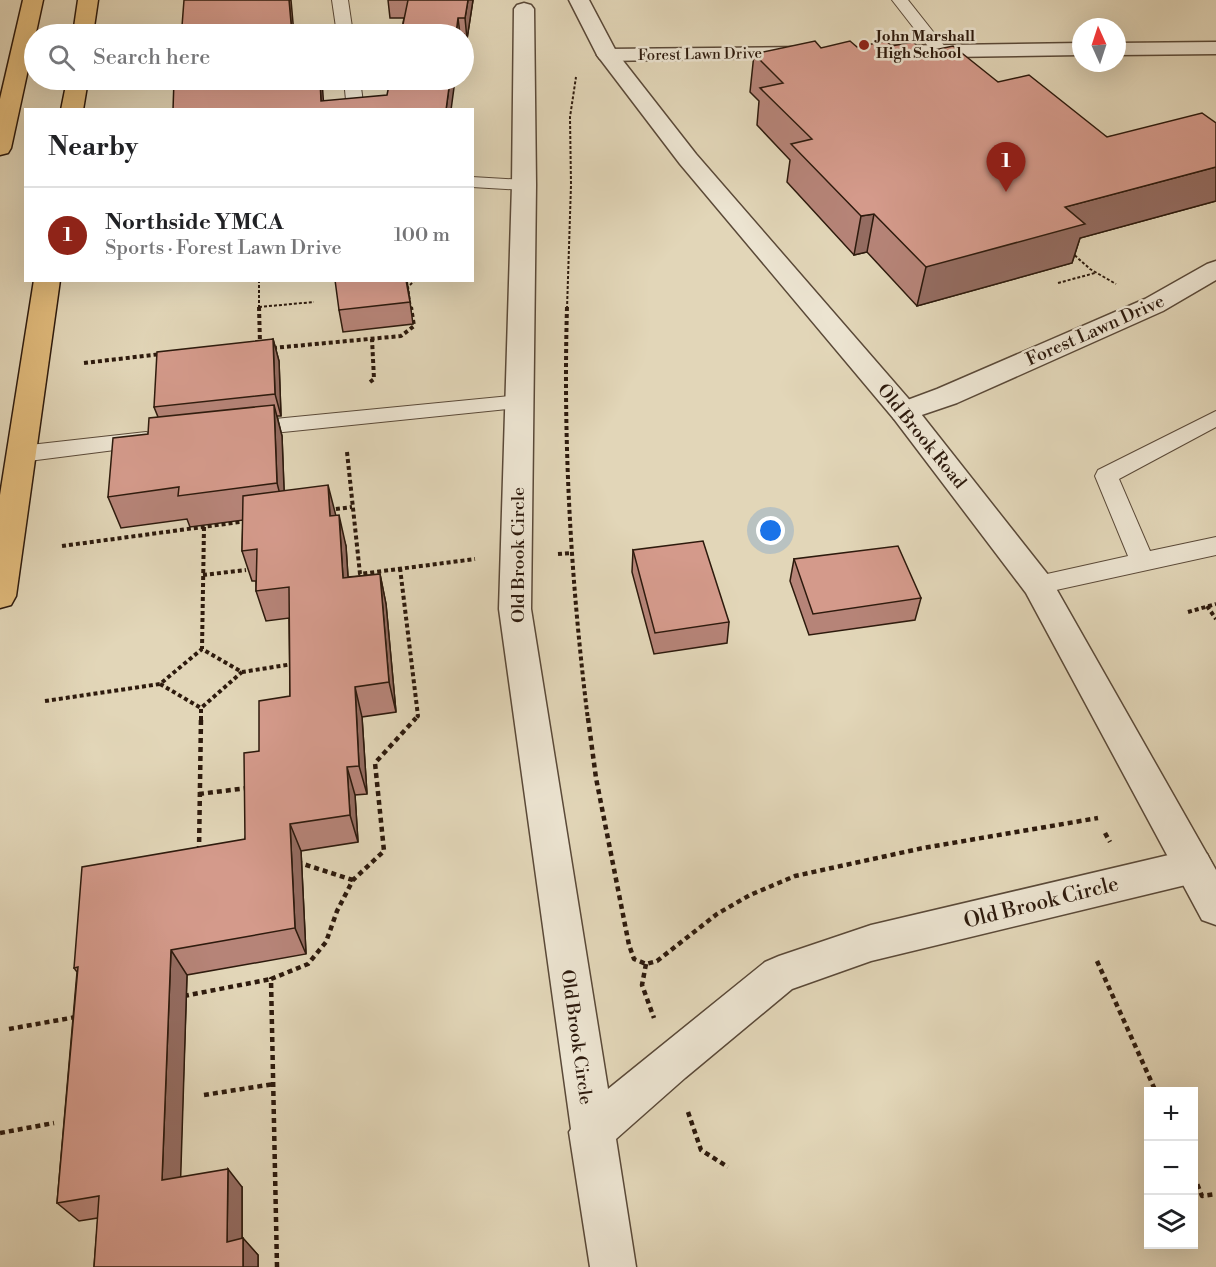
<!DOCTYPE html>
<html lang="en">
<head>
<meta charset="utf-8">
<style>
	:root { --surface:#fff; --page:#f2f2f2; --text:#202124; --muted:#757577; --line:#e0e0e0; --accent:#8f2418 }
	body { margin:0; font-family:"Libre Bodoni",serif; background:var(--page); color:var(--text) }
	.controls { position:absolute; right:18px; bottom:18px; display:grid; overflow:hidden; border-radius:0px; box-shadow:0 6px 24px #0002 }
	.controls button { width:54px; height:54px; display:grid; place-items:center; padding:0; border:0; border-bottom:2px solid var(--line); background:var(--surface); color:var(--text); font:30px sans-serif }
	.compass { position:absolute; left:1072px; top:18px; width:54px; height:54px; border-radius:50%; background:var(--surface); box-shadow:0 6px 24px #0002; rotate:357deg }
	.you { position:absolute; left:771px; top:531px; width:21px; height:21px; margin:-15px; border:4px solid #fff; border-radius:50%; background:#1a73e8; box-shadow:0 0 0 9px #1a73e833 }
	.badge { display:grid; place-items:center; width:39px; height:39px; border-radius:50%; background:var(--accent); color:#fff; font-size:20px; font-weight:700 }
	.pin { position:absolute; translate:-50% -50px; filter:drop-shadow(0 2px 3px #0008) }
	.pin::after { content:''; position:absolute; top:32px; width:21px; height:18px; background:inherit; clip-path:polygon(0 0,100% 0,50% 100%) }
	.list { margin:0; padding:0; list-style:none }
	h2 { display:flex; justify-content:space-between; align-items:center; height:78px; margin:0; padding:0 24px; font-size:26px }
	h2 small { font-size:20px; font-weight:400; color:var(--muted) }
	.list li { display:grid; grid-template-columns:39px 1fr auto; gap:18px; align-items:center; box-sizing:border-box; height:96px; padding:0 24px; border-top:2px solid var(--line) }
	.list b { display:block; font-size:22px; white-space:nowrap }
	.list p { margin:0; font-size:20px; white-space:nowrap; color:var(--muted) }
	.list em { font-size:20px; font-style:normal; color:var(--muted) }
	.icon { flex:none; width:33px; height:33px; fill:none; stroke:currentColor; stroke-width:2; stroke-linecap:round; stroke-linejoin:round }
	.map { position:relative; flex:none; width:1216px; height:1267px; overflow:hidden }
	.search { position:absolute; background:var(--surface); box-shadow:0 6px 24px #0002; left:24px; top:24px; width:450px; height:66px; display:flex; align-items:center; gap:15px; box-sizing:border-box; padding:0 21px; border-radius:33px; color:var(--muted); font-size:22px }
	.panel { position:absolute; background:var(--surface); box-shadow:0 6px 24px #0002; left:24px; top:108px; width:450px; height:174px; border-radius:0px }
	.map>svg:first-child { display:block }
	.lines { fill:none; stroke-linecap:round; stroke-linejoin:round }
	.service-casing { stroke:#5a4938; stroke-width:2 }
	.minor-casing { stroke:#5a4938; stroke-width:3 }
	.tertiary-casing { stroke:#5a4938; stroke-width:3 }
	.primary-casing { stroke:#2d1a0d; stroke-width:3 }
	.path-far2 { stroke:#2d1a0d; stroke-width:2; stroke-dasharray:3 2; stroke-linecap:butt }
	.path-far1 { stroke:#2d1a0d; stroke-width:4; stroke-dasharray:4 3; stroke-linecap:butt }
	.path { stroke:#2d1a0d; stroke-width:4.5; stroke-dasharray:5 4; stroke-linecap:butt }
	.service { fill:#ece4d1; fill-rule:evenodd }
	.minor { fill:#ece4d1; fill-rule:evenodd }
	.tertiary { fill:#ece4d1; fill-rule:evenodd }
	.primary { fill:#e1bb7c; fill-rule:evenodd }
	.wall { fill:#b68478; stroke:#2d1a0d; stroke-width:1.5 }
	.shaded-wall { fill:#946c61; stroke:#2d1a0d; stroke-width:1.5 }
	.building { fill:#d49a8b; stroke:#2d1a0d; stroke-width:1.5 }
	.poi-dot { fill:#8f2418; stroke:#ece4d1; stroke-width:2 }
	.labels { text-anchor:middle; stroke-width:5; stroke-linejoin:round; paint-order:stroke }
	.far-poi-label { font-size:15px; font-weight:bold; fill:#2d1a0d; stroke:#ece4d1; text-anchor:start }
	.far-street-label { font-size:15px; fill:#2d1a0d; stroke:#ece4d1 }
	.street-label { font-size:18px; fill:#2d1a0d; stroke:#ece4d1 }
	.near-street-label { font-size:21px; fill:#2d1a0d; stroke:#ece4d1 }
</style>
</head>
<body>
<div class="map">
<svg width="1216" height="1267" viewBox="0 0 1216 1267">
	<rect width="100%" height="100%" fill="#e2d6b8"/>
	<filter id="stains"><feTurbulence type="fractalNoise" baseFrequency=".00333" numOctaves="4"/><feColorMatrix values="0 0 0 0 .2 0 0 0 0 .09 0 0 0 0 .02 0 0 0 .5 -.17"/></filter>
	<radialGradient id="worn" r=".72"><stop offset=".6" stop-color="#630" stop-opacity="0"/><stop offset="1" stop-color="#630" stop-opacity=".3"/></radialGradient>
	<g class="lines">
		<defs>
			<g id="service">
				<polygon points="332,0 348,0 353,34 337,34"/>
				<polygon points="892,0 908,0 946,48 948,51 946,54 934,54"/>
				<polygon points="344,80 360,80 364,110 347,110"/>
				<polygon points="472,177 524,180 530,181 533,185 530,189 524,190 472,187"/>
				<polygon points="520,395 528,397 531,402 528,407 245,436 237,434 234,429 237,424 245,422"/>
				<polygon points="1216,411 1216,427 1119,479 1150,551 1216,537 1216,555 1038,594 1029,592 1026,585 1029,578 1128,556 1095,476 1098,470"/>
				<polygon points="146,432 154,435 157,440 154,445 21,462 13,459 10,454 13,449 21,446"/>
			</g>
			<g id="minor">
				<polygon points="524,3 531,5 534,9 536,185 531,609 608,1089 765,962 779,956 871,925 1194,849 1207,854 1213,866 1207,878 1194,883 871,961 792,989 685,1078 616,1139 636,1267 590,1267 569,1132 571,1129 499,609 512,185 514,9 517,5"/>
				<polygon points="1216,42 1216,54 1117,55 1117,43"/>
				<polygon points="1081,43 1081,55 878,58 871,56 868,52 871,48 878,46"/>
				<polygon points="803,47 810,49 813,53 810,57 607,61 600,59 597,55 600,51 607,49"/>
				<polygon points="1216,261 1216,280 1163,311 957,403 904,421 894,419 890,412 894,405 937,389 1145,299 1207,264"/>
			</g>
			<polygon id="tertiary" points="569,0 589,0 617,53 696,154 914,405 1049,576 1216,870 1216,925 1202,920 1026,593 894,419 680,164 597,55"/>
			<g id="primary">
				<polygon points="23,0 43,0 11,148 8,153 0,155 0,99"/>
				<polygon points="78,0 98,0 93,34 73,34"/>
				<polygon points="67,80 88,80 83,110 61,110"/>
				<polygon points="34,280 60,280 16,596 11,605 0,608 0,495"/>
			</g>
		</defs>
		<use href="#service" class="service-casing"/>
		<use href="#minor" class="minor-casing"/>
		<use href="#tertiary" class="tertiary-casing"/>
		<use href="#primary" class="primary-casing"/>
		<g class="path-far2">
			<polyline points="1071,252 1090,269 1116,284"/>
			<polyline points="259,280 259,309"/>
			<polyline points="1058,283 1095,273"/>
			<polyline points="259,307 314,302"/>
			<polyline points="411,309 408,287 415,280"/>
			<polyline points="567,309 571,185 570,117 576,77"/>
		</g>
		<g class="path-far1">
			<polyline points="259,307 260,343"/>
			<path d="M567 307C563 445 571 583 588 720"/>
			<polyline points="273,348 401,336 414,326 411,307"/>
			<polyline points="84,363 161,354"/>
			<polyline points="370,382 374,379 372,339"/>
			<polyline points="347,452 360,574 475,559"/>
			<polyline points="329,510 352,507"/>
			<polyline points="204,527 202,649 242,672 293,664"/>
			<polyline points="62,546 247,521"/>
			<polyline points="558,554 572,553"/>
			<polyline points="400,568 418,716 414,720"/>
			<polyline points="203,575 246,570"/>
			<polyline points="1207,606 1216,619"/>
			<polyline points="1188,612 1216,604"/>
			<polyline points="160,684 201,708"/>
			<polyline points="45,701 160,684 202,649"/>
			<polyline points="201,720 201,708 242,672"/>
		</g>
		<g class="path">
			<polyline points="588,718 596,778 629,945 634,959 646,964 657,961 717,914 750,895 795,876 923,848 1098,818"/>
			<polyline points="199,794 247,788"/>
			<polyline points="1105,833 1110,842"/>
			<polyline points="199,851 201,718"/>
			<polyline points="297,862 353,880"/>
			<polyline points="1097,961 1156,1092"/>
			<polyline points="646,964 642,985 654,1018"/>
			<polyline points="184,996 271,979"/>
			<polyline points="9,1029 76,1017"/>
			<polyline points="204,1095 274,1084"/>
			<polyline points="688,1112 701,1150 728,1167"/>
			<polyline points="0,1133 54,1123"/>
			<polyline points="1194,1176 1202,1196 1216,1194"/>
			<polyline points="277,1267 271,979 308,964 326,942 337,911 353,880 384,851 375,763 416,718"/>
		</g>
		<use href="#service" class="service"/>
		<use href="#minor" class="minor"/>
		<use href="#tertiary" class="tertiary"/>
		<use href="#primary" class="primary"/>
	</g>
	<g class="wall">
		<polygon points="388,0 473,0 467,39 464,39 464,34 401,34 404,18 390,18"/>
		<polygon points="892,46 925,52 998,82 1107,137 1216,123 1216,201 1080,238 1072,263 917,306 867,252 854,255 787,182 790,160 757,125 759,101 750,92 754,54 821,48"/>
		<polygon points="407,280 413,324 343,332 339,310"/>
		<polygon points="273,339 279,361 281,416 277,416 282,436 284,491 336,516 346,546 348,577 380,574 386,604 396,712 362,717 367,794 355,795 358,842 301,851 306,954 187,975 180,1177 242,1187 242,1238 258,1255 258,1267 94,1267 98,1218 79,1221 57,1203 77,972 74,968 245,839 259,751 290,696 289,618 266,621 256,591 256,581 252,581 242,551 243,520 190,527 187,519 121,528 108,497 148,434 158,417 154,407"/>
		<polygon points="633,550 729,622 727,643 654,654 632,572"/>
		<polygon points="794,559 921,598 915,620 809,635 790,581"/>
	</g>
	<g class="shaded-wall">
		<polygon points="289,0 291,0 294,34 292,34"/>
		<polygon points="468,0 473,0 467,39 465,18"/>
		<polygon points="458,18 460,34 456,34"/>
		<polygon points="320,80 322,80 324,110 321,101"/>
		<polygon points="450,80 455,80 451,110 446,110"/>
		<polygon points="1216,167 1216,201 1080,238 1072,263 917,306 926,267 1065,207"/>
		<polygon points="874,214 867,252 854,255 861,216"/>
		<polygon points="273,339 279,361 281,416 275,394"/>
		<polygon points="274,405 282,436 285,514 277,483"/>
		<polygon points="328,485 336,516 330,516"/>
		<polygon points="339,515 346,546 350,608 343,578"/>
		<polygon points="380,574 386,604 396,712 389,682"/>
		<polygon points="355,687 362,717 367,794 359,766"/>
		<polygon points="347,767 355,795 358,842 350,815"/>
		<polygon points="290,824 301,851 306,954 295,928"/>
		<polygon points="171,950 187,975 180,1199 162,1180"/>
		<polygon points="228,1169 242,1187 242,1258 227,1242"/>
		<polygon points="243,1238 258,1255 258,1267 243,1267"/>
	</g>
	<g class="building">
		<polygon points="184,0 289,0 292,34 180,34 180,27 182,26"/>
		<polygon points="408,0 468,0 465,18 458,18 456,34 401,34"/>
		<polygon points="815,41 821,48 850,41 857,47 886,41 892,46 913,42 925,52 953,46 998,82 1029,75 1107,137 1202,113 1216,123 1216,167 1065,207 1085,224 926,267 874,214 861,216 791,144 812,139 760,88 783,83 754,54"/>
		<polygon points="174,80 320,80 321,101 387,95 390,80 450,80 446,110 173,110"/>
		<polygon points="335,280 406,280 410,302 339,310"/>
		<polygon points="273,339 275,394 154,407 157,352"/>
		<polygon points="274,405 277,483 178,496 179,487 108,497 113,438 148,434 149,418"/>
		<polygon points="328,485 330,516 339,515 343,578 380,574 389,682 355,687 359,766 347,767 350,815 290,824 295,928 171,950 162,1180 228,1169 227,1242 243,1238 243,1267 94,1267 99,1196 57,1203 78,967 74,968 82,867 245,839 244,753 259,751 259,701 290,696 289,587 256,591 257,549 242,551 243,496"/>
		<polygon points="703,541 729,622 655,633 633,550"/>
		<polygon points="898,546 921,598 813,614 794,559"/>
	</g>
	<circle class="poi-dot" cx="864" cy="45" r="6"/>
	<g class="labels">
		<g class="far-poi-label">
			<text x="876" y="41">John Marshall<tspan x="876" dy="17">High School</tspan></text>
		</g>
		<g class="far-street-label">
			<text transform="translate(700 54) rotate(-1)" y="5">Forest Lawn Drive</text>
		</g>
		<g class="street-label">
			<text transform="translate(1095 330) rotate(-24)" y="6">Forest Lawn Drive</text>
			<text transform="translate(922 436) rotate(51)" y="6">Old Brook Road</text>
			<text transform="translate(518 555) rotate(-90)" y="6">Old Brook Circle</text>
			<text transform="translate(577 1037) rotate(82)" y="6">Old Brook Circle</text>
		</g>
		<g class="near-street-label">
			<text transform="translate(1041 902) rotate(-14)" y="7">Old Brook Circle</text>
		</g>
	</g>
	<rect width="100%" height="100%" filter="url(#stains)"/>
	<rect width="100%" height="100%" fill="url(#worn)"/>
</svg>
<div class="controls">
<button>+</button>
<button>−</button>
<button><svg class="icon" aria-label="layers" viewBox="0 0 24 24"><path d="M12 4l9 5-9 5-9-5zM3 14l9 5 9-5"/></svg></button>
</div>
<svg class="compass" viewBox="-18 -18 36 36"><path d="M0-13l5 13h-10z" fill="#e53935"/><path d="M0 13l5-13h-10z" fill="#757577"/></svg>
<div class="you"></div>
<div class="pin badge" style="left:1006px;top:192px">1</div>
<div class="search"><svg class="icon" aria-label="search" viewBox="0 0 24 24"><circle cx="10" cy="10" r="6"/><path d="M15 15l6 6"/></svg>Search here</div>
<section class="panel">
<h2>Nearby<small></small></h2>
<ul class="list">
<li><span class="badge">1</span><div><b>Northside YMCA</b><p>Sports · Forest Lawn Drive</p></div><em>100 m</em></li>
</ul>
</section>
</div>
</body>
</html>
